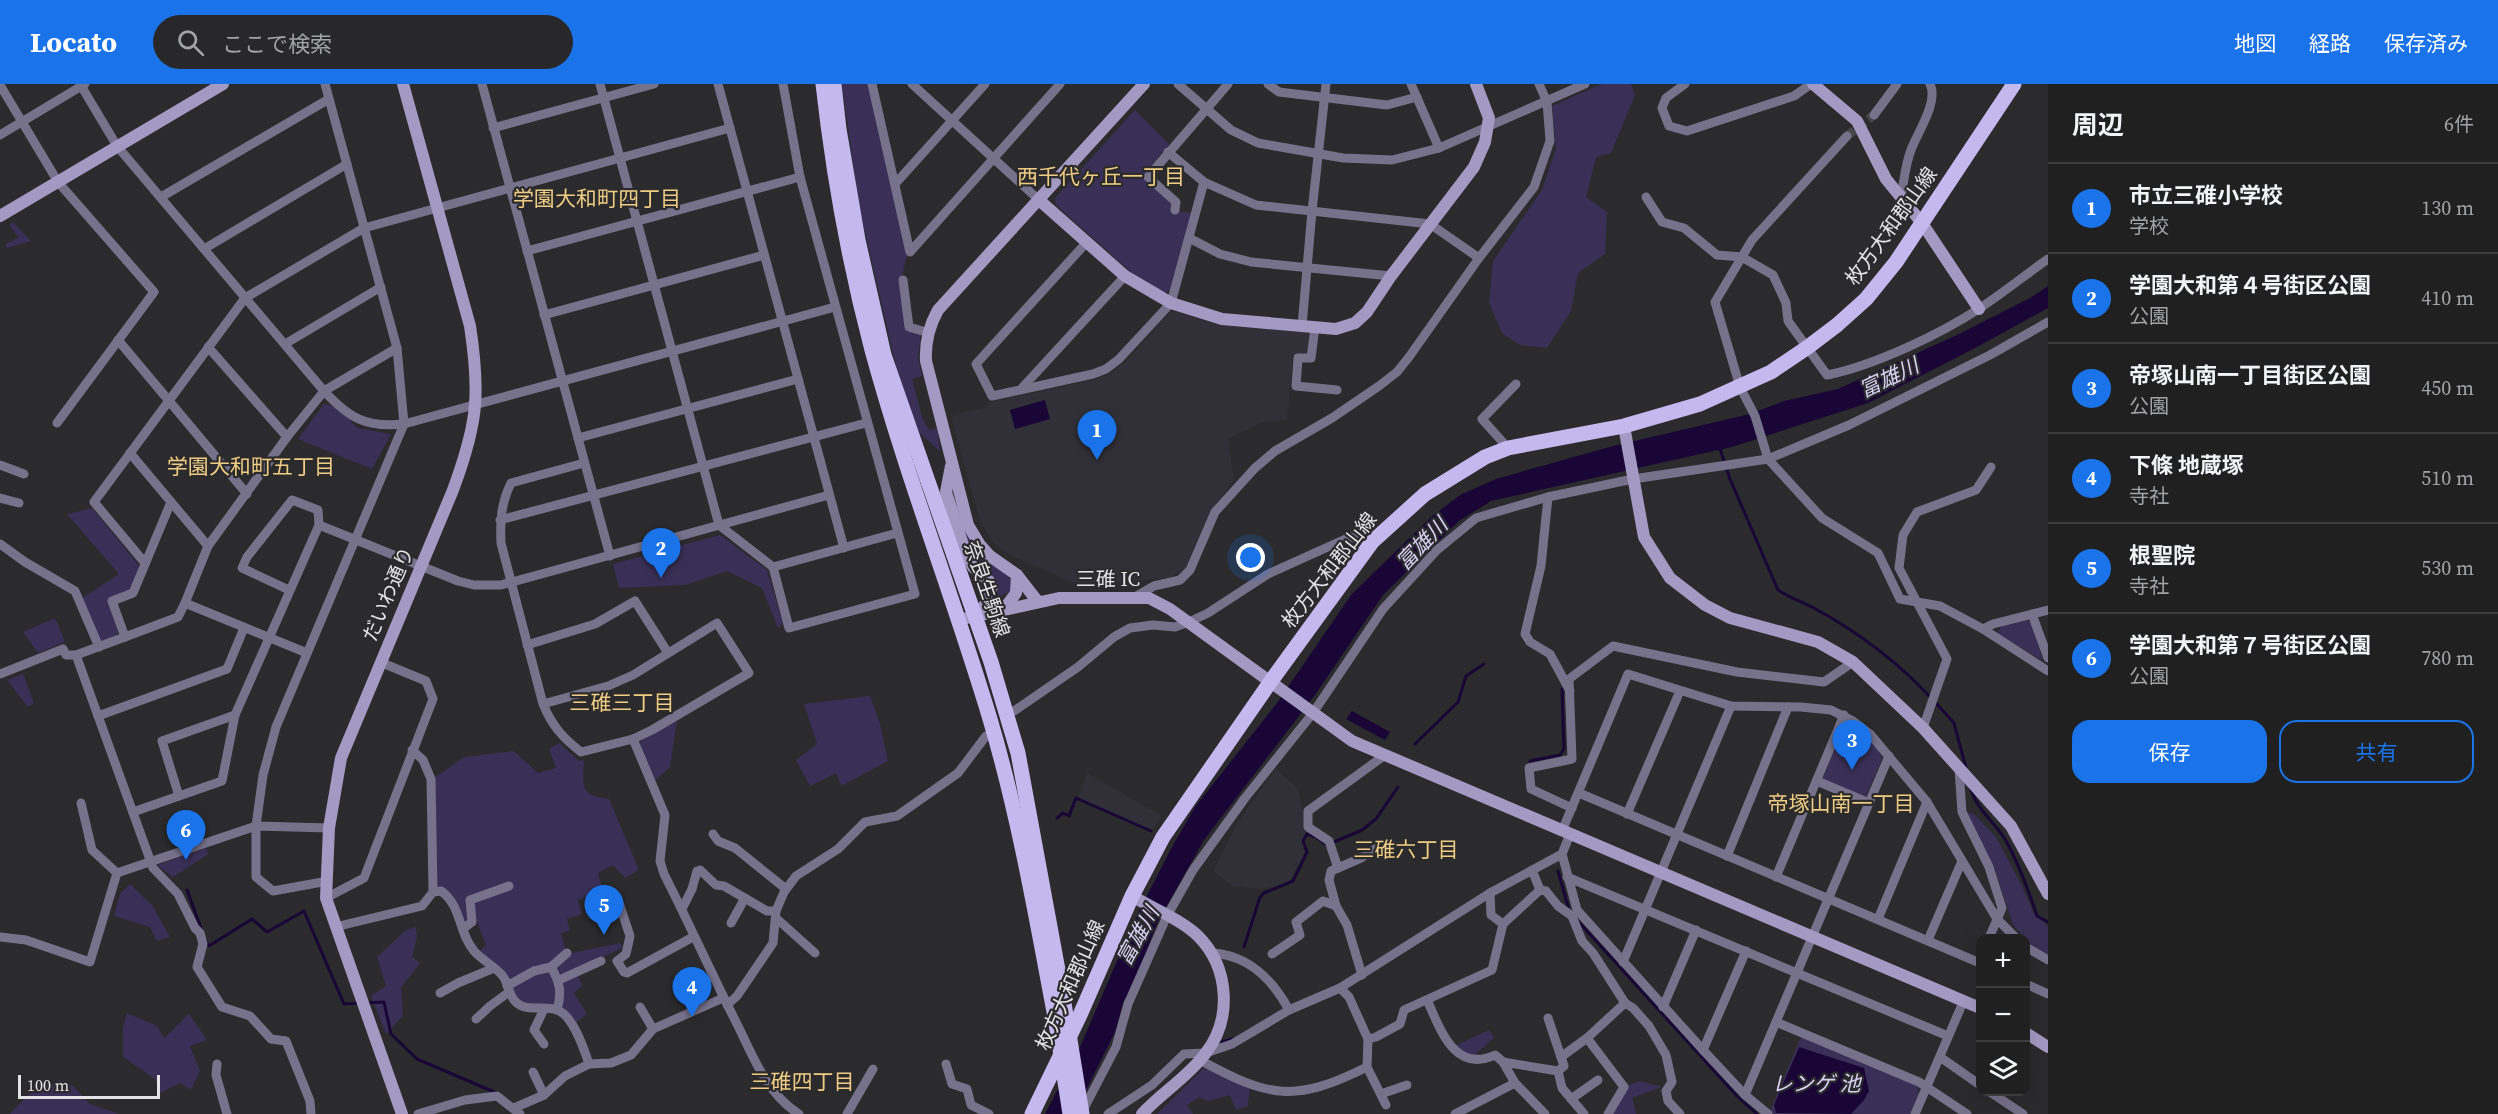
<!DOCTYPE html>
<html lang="ja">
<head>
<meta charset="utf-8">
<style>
	:root { --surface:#202021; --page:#28282a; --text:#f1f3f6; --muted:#a2a3a5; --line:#3d3e3f; --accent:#1a73e8 }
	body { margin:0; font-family:"Source Serif 4","Noto Sans JP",serif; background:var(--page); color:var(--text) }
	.controls { position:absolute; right:18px; bottom:18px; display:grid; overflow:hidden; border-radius:12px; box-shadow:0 6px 24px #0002 }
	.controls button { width:54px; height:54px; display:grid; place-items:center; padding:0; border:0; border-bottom:2px solid var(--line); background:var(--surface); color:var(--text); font:30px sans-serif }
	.scale { position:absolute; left:18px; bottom:15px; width:142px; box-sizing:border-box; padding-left:6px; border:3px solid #e4e3e5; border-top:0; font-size:16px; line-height:21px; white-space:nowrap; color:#e4e3e5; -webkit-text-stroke:4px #2b2a2c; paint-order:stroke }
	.you { position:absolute; left:1251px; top:474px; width:21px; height:21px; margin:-15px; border:4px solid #fff; border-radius:50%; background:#1a73e8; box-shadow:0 0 0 9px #1a73e833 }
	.badge { display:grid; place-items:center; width:39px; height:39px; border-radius:50%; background:var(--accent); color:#fff; font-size:20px; font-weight:700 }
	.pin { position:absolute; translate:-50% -50px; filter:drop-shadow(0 2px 3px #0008) }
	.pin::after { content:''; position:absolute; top:32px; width:21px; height:18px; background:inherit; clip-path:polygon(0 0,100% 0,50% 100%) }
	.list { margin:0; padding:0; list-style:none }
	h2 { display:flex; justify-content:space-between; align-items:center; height:78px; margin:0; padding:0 24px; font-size:26px }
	h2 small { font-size:20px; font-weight:400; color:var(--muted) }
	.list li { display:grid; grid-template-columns:39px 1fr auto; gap:18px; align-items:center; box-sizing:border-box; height:90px; padding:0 24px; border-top:2px solid var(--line) }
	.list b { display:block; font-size:22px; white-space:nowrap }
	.list p { margin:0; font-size:20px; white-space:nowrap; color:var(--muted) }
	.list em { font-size:20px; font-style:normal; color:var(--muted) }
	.actions { display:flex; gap:12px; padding:18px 24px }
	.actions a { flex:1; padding:14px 0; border:2px solid var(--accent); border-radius:18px; text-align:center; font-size:21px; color:var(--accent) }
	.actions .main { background:var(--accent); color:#fff }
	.icon { flex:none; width:33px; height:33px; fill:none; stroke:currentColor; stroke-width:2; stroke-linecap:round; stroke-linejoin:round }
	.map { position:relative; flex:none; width:2048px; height:1030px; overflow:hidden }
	header { display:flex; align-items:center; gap:36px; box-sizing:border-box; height:84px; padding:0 30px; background:var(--accent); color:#fff }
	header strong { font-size:28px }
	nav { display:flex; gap:33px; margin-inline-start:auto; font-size:21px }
	.search { width:420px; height:54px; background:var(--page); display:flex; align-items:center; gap:15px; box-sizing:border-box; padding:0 21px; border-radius:33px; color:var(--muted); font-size:22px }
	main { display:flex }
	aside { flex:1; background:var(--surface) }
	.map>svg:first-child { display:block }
	.built { fill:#313038 }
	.green { fill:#3a3057 }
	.water { fill:#190637 }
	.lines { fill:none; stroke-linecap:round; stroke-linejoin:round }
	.stream { stroke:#190637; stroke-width:3 }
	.street-tunnel { stroke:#474648; stroke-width:9; stroke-dasharray:9 4.5; stroke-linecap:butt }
	.street { stroke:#77728c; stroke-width:9 }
	.secondary { stroke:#a39ac3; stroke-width:12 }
	.primary { stroke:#c4b9ef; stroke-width:15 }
	.primary-bridge { stroke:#c4b9ef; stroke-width:15 }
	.labels { text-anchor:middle; stroke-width:4.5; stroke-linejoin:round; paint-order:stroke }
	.street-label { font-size:20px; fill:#e4e3e5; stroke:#2b2a2c }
	.neighbourhood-label { font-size:21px; fill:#efcc83; stroke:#2b2a2c }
	.water-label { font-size:21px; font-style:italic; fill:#d8d2f4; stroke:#2b2a2c }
</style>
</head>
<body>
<header>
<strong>Locato</strong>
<div class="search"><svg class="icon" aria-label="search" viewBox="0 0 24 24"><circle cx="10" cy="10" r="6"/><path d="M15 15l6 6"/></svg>ここで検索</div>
<nav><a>地図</a><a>経路</a><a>保存済み</a></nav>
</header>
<main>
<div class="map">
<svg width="2048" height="1030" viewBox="0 0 2048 1030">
	<rect width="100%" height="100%" fill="#2b2a2c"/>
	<g class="built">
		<polygon points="1170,228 1177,228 1212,239 1237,243 1309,247 1307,271 1293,271 1287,336 1263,338 1228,355 1234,396 1211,427 1186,484 1171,493 1127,498 1076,500 1008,470 994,459 981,440 951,332 986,323 990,318 1094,296 1111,289 1127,276"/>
		<polygon points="1276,685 1298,705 1306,740 1304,771 1287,801 1258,805 1232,802 1213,787 1238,738"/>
		<polygon points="1087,689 1161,731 1152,746 1078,714"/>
	</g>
	<g class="green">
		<polygon points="842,0 868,0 907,171 901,196 906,245 921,249 918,274 922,292 912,295 922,333 929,346 937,344 940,367 915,345 896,282 859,122"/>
		<polygon points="1602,0 1631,0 1635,11 1611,69 1596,73 1586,113 1607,128 1605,170 1578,189 1571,227 1547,264 1520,261 1502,249 1489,219 1493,177 1542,106 1556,65 1552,22"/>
		<polygon points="1135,26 1169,60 1142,93 1172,120 1172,126 1191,129 1171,207 1164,208 1131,188 1056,121 1055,114"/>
		<polygon points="13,138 31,157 7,164 5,160 19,154 9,141"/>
		<polygon points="324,320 340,324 357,344 391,350 372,385 298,355"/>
		<polygon points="952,408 963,440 1012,497 1011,507 996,515 998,508 996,495 973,475 950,409"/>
		<polygon points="92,424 140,483 131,505 108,517 118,548 116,552 102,557 98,555 81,515 119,490 67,430"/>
		<polygon points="720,451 767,486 783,539 778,544 762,504 727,487 685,501 619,504 613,480"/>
		<polygon points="55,534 65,558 38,569 23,548"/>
		<polygon points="2027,536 2032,540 2043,577 1997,549 2002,542"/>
		<polygon points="23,590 34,619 28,623 7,596"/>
		<polygon points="870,612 880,640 888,677 841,702 836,689 810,702 796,676 817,660 804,620"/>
		<polygon points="677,637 670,683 653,698 639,663 642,655"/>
		<path d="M1852 642C1863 651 1878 660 1882 675L1865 714 1822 696 1843 644Z"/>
		<path d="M559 659 579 677 584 676C583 703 579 711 609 715L639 786 625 794 613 781 598 789 603 807 578 816 582 830 567 835 570 847 561 849 567 870 621 859 622 864 576 886 582 902 574 909 587 930 573 941 568 932 522 919 478 868 486 861 475 833 464 840 457 821 434 805V694L464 673 514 667 538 689 556 684 549 665Z"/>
		<polygon points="1966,728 1974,730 1996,753 2023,804 2034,830 2048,842 2048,871 2029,859 2013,841 1994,783"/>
		<polygon points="206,764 208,770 173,793 157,781"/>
		<polygon points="130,800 152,821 170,853 157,857 150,843 114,832 120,810"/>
		<polygon points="416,843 417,853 412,873 420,879 401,904 403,932 386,950 371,912 386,902 377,873 406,846"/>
		<polygon points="127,929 157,942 164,954 189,930 207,956 190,962 200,987 191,1006 180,999 160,1009 155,995 123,973 123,943"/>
		<polygon points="1489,946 1494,954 1473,972 1463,970 1455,962"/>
		<polygon points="1801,953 1917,1001 1919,1009 1910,1030 1773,1030 1770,1027"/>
		<polygon points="1208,983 1250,1002 1248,1022 1236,1026 1230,1011 1208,1017 1199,1013 1187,1021 1193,1030 1157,1030 1204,984"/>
		<polygon points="60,996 73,1002 90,1020 119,1030 10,1030 29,1010"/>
		<polygon points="1640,997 1661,1003 1632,1014 1636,1030 1612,1030 1626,1002"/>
	</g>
	<g class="water">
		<polygon points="2048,202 2048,224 1977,263 1868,319 1732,363 1491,417 1459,437 1383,511 1315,611 1204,756 1157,839 1133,903 1124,916 1115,948 1074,1030 1045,1030 1080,963 1136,833 1172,763 1195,723 1277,619 1351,511 1430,434 1460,411 1496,395 1613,362 1750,330 1784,317 1838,305 1959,250 2030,214"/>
		<polygon points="1045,316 1050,335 1015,345 1010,326"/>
		<polygon points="1352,627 1390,648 1385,656 1346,635"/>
		<polygon points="1799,963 1864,984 1869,1007 1864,1016 1851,1030 1776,1029 1774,1021"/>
	</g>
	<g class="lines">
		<g class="stream">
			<path d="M1719 362 1730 395 1778 506C1790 514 1802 518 1814 524 1858 548 1897 577 1931 614"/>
			<polyline points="1935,618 1954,639 1966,684"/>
			<polyline points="1415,660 1458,618 1466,592 1484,580"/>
			<polyline points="1530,677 1560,671 1564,665 1562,605"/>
			<path d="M1971 705C1976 724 1994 738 2005 755 2019 780 2028 805 2037 832L2048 838"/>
			<polyline points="1057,734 1063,729 1069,732 1076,714 1151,747"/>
			<polyline points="1558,787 1569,826"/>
			<polyline points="187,806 202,847"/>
			<polyline points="1577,836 1737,1012 1757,1030"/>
			<polyline points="205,856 209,862 252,835 267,848 304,827 344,920 359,919"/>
			<polyline points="1244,863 1260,813 1264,809 1293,797 1307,768 1303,757 1307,750 1316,753 1327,761 1362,746 1376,735 1398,703"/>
			<polyline points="366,919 384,918 391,950 417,975 499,1010"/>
			<polyline points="1222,958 1232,955"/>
		</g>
		<polyline class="street-tunnel" points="1847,52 1874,31"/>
		<g class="street">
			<path d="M80 0 117 62 324 307C349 334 366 344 404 340L835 223"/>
			<polyline points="325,0 397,264 404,340 276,643 263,691 256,742 256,793 273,807 328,797"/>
			<polyline points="482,0 610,472"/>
			<polyline points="600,0 719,441 773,483 897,449"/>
			<polyline points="718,0 844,464"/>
			<polyline points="872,0 910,168 1060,0"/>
			<polyline points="912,0 1039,116"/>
			<polyline points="1178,0 1231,46 1258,59 1343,74 1392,76 1439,64 1585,0"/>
			<polyline points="1268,0 1279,8 1387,21 1417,13"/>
			<polyline points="1411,0 1439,64"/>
			<polyline points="1685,0 1666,14 1662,24 1669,42 1687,47 1794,12 1811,0"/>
			<polyline points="0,1 58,98 154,208 57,339"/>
			<polyline points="1874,31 1897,0"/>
			<polyline points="493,44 654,0"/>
			<polyline points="0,51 85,0"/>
			<polyline points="1847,52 1752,156 1715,218 1740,303 1755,332 1768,375 1822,434 1878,469 1900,515 1940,522 1983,545"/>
			<polyline points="1168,68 1204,98 1256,121 1430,140 1479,174"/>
			<polyline points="895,100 985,0"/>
			<polyline points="161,113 329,15"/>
			<path d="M1646 113 1662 138 1684 144 1717 171 1742 173 1773 191 1786 219 1788 237 1827 291C1873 282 1941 250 1980 224 2003 209 2025 191 2048 175"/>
			<path d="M1901 113C1904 98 1905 81 1911 66 1917 49 1939 18 1930 0"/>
			<polyline points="1175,126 1176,118 1148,93 1228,0"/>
			<polyline points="1189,154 1220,170 1251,178 1391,192"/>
			<polyline points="1086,159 976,280 992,312 1093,290 1106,285 1119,275 1171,219 1204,98"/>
			<polyline points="204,165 347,80"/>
			<polyline points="527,167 800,93"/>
			<polyline points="903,196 909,243 929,249"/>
			<polyline points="544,231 764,171"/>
			<polyline points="1302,242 1312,127 1326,0"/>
			<polyline points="1315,243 1311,274 1298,274 1296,302 1337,306"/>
			<polyline points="118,256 247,410"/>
			<polyline points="285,260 381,203"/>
			<polyline points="208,263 287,353"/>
			<polyline points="1022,304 1125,192"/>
			<polyline points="578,354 798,295"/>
			<polyline points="1508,364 1482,335 1516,300"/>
			<polyline points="130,369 208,462"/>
			<polyline points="0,381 24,390"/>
			<polyline points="0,414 19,419"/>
			<polyline points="171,418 133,509 112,517 125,553 178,533 185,519"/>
			<polyline points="500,436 866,339"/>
			<polyline points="0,460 25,478 75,507 99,563"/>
			<polyline points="145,479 94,418 245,214 364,144 730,44"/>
			<polyline points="773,483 789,544 915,510 800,93 783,0"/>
			<polyline points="289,506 242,484 247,473 292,416 318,426 319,441"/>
			<polyline points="1135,513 1154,502 1180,496 1190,486 1215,428 1255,384 1275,367 1332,334 1379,302 1397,288 1409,273 1479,174 1534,103 1550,57 1547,18 1539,0"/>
			<polyline points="2048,526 1993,540 1983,545 2048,587"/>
			<polyline points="2032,530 2048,574"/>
			<polyline points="527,561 595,540 635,517 668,569"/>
			<polyline points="307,569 185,519 208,462 287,353 324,307 397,264"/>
			<polyline points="76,571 153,784 178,810 195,844 200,849 203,860 197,883 222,923 250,932 271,955 286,957 310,1017 311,1030"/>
			<polyline points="0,590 63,565 66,571 76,571 125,553"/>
			<polyline points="1570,607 1550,570 1530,558 1525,550 1541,482 1548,413 1633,395 1768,375 1849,341 1990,271 2048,238"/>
			<path d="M543 620 608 602 633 591 717 539 749 589 652 646 633 655 581 668C563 654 552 642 543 620L501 459C500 437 501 419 511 399L584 379"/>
			<polyline points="1014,627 1078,583 1114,553 1130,544 1153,541 1175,543 1189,538 1208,529 1268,490 1350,453 1372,458"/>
			<polyline points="98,632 227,585 244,544"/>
			<polyline points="1923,644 1947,575 1899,484 1903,451 1917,428 1976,406 1991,383"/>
			<path d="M633 655 665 731 660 777 664 790C690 841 713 893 739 944 754 975 768 1011 799 1030"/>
			<polyline points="1959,685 1962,728 1989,783 2002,824 1989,854"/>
			<polyline points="1817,697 1869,719"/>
			<polyline points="1579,709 1980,879"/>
			<polyline points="179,712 162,657 235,631"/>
			<polyline points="81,719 92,766 117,789"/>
			<polyline points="1572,724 1531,705 1529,684 1572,675 1569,595 1613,562 1737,588 1824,598 1853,578"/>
			<polyline points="133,728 222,697 235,631 319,441 458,497 474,501 501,501 829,411"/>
			<polyline points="1627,730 1680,607"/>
			<polyline points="1562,747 1628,590 1731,622 1801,623 1831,626 1853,637 1870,650 1927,718 1997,835 2016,854"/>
			<polyline points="713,750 718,757 735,764 786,805"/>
			<polyline points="1570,750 1562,770 1577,826 1703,966 1745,1011 1768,1030"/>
			<polyline points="1727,772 1788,623"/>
			<polyline points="1338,784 1329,757 1308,743 1308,727 1385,671"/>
			<polyline points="700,786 716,801 724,802 767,827 776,827"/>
			<polyline points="1532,786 1540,806 1546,807 1558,822 1572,832 1582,857 1593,869 1625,919 1633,924 1649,942 1666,971 1672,998 1666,1007 1668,1017 1680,1030"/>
			<polyline points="1567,793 1948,952"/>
			<polyline points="1776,793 1844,631"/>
			<path d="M433 808 441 807C462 822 458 848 474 867 482 876 494 882 502 891 508 898 508 908 514 916 525 930 542 920 557 926 573 931 584 965 589 980"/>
			<polyline points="326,814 364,794 433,615 426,597 380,578"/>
			<polyline points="618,816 630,852 626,870 617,877 624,888 627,889 693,853"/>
			<polyline points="1336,822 1329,796 1331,787 1361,774 1380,762"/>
			<polyline points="682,825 692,805 697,787"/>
			<polyline points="776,834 815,869"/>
			<polyline points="1878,835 1927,718"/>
			<polyline points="731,839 745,814"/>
			<polyline points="1503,840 1540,806"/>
			<polyline points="335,843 422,822 433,808 431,695 423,676 412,666"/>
			<polyline points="463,845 472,838 470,816 509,802"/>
			<polyline points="0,853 26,856 90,878 117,789 256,742 329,744"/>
			<polyline points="1928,856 1962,777"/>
			<polyline points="2026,863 2048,876"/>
			<path d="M1212 869C1248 871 1273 896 1289 926"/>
			<polyline points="1272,870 1300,851 1296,838 1323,817 1336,822 1347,841 1362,891"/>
			<polyline points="1623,878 1731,622"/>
			<polyline points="551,883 567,869"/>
			<polyline points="559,896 601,877"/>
			<polyline points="2026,900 2048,910"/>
			<path d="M507 902 534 887 551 883C560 898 562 909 557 926"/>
			<polyline points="440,909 458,899 494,884"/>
			<path d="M1427 916C1440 944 1454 990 1495 971L1503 978"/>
			<polyline points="727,921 737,912 773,859 776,827 784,808 796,792 838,765 865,738 897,732 958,689 986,652"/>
			<polyline points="640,923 653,945"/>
			<polyline points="1663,923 1696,846"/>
			<polyline points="1548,934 1564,982 1558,987 1562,1004 1584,1030"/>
			<polyline points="476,935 490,922 509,908"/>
			<polyline points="1776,938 1919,998 1967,1030"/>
			<polyline points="1587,954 1624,1003 1608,1030"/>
			<polyline points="1368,955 1376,953 1400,940 1404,926 1492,886 1503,840 1491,831 1490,809"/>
			<polyline points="544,960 534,946 544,925"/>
			<polyline points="1703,966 1746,867"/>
			<polyline points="1561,973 1587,954 1625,919"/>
			<polyline points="1940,973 1980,1001"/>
			<path d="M1200 976C1269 1014 1295 1019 1367 983L1368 955 1349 913 1340 904"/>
			<polyline points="217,980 216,991 227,1030"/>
			<polyline points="946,980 952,1000 967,1005 971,1021 989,1030"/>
			<polyline points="1367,983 1386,1021"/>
			<polyline points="533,988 544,1011"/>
			<polyline points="1990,1008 2023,1030"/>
			<polyline points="1381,1010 1407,1001"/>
			<polyline points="1745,1011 1889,672"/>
			<polyline points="1571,1015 1598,996"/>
			<polyline points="514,1024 544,1011 565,992 589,980 611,979 631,971 653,945 723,914"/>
			<polyline points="1082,1028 1116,963 1128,920 1167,832 1193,786 1245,714 1313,629 1383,525 1437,466 1476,434 1548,413"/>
			<polyline points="418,1030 465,1016 497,1012 520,1030"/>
			<polyline points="847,1030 873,985"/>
			<polyline points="1108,1030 1152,1001 1184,970 1206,969 1232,960 1289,926 1340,904 1490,809 1562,770"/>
			<polyline points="1455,1030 1515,999"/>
			<polyline points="1545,1030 1515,999 1503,978 1558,987"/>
			<polyline points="1915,1030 1964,916"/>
		</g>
		<g class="secondary">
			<polyline points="1813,0 1857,37 1886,95 1922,139 1979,225"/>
			<polyline points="1039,116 1125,192 1171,219 1222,235 1336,245 1355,239 1367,228 1391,192 1474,83 1485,58 1489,34 1476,0"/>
			<polyline points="0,132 223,0"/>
			<polyline points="1624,342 1644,453 1670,494 1705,521 1730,534 1818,558 1853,578 1923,644 2011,742 2048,810"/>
			<polyline points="951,382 946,408 966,470 973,483 989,497 992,502 988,518 974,532"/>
			<path d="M1038 518 1017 491 990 472 980 461 968 441 926 277C925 258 929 242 938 226L1144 0"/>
			<polyline points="1004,525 1016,509 1017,491"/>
			<polyline points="958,536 1059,514 1149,514 1170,525 1352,657 1980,924"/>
			<path d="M1132 812C1152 824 1182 836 1198 852 1229 883 1233 935 1205 970 1188 993 1161 1009 1142 1030"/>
			<polyline points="2026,949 2048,963"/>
			<path d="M402 1030 326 814 329 744 341 674 453 406C463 379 473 349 475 321 477 295 474 268 470 242L403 0"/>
		</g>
		<g class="primary">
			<path d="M823 0C833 90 849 179 872 266 906 391 953 512 990 635 1019 733 1036 833 1055 933"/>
			<polyline points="834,0 839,45 858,156 884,271 991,578 1018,669 1063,913"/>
			<polyline points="1032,1030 1080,931 1132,812 1163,753 1271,597 1372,458 1425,410 1485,373 1508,364 1624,342 1700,320 1771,288 1808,263 1837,241 1866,215 1896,178 2014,0"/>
		</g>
		<g class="primary-bridge">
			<polyline points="1063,913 1082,1030"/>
			<polyline points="1055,933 1070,1030"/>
		</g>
	</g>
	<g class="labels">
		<g class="street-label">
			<text transform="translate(1891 142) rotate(-54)" y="7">枚方大和郡山線</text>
			<text transform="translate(1329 486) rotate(-52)" y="7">枚方大和郡山線</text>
			<text x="1108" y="502">三碓 IC</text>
			<text transform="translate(987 505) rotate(71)" y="7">奈良生駒線</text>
			<text transform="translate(388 510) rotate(-67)" y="7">だいわ通り</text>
			<text transform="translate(1070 901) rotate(-66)" y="7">枚方大和郡山線</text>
		</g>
		<g class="neighbourhood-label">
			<text x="1101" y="100">西千代ヶ丘一丁目</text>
			<text x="597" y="122">学園大和町四丁目</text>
			<text x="251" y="390">学園大和町五丁目</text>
			<text x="622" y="626">三碓三丁目</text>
			<text x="1841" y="727">帝塚山南一丁目</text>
			<text x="1406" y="773">三碓六丁目</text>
			<text x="802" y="1005">三碓四丁目</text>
		</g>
		<g class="water-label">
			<text transform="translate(1889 294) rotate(-26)" y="7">富雄川</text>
			<text transform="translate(1422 460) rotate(-46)" y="7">富雄川</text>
			<text transform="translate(1138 852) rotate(-61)" y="7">富雄川</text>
			<text x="1816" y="1007">レンゲ 池</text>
		</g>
	</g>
</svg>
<div class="controls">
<button>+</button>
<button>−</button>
<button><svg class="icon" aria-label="layers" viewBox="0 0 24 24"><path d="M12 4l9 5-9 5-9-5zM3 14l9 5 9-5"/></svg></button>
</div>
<div class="scale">100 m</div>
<div class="you"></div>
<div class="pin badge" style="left:1097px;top:376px">1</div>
<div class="pin badge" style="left:661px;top:494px">2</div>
<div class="pin badge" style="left:1852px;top:686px">3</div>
<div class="pin badge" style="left:692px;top:933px">4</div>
<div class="pin badge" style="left:604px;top:851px">5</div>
<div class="pin badge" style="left:186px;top:776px">6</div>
</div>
<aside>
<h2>周辺<small>6件</small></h2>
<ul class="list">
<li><span class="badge">1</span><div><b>市立三碓小学校</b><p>学校</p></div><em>130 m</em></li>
<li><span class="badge">2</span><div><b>学園大和第４号街区公園</b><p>公園</p></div><em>410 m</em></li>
<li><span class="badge">3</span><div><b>帝塚山南一丁目街区公園</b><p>公園</p></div><em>450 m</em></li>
<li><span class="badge">4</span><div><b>下條 地蔵塚</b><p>寺社</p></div><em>510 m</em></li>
<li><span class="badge">5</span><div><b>根聖院</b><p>寺社</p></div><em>530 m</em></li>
<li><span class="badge">6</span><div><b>学園大和第７号街区公園</b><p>公園</p></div><em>780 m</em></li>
</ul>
<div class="actions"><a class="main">保存</a><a>共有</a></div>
</aside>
</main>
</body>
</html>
